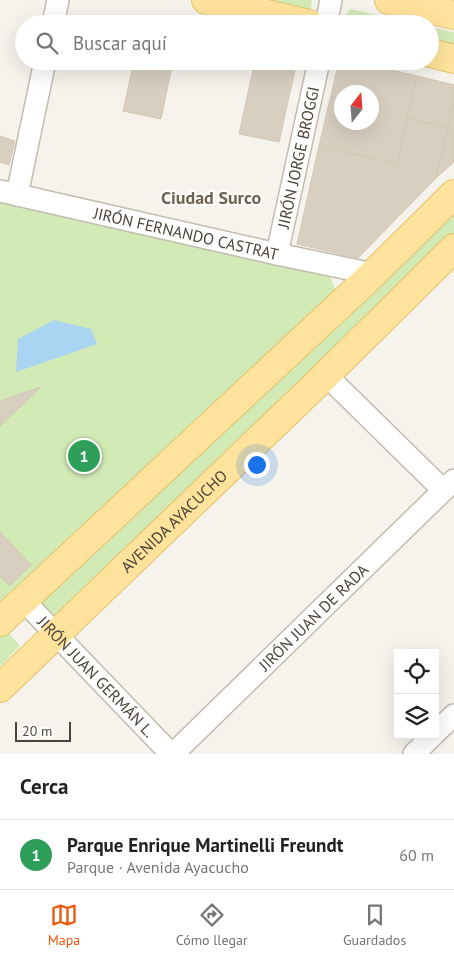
<!DOCTYPE html>
<html lang="es">
<head>
<meta charset="utf-8">
<style>
	:root { --surface:#fff; --page:#f6f6f6; --text:#222; --muted:#767676; --line:#e0e0e0; --accent:#ea580c }
	body { margin:0; font-family:"PT Sans",sans-serif; background:var(--page); color:var(--text) }
	.controls { position:absolute; right:15px; bottom:15px; display:grid; overflow:hidden; border-radius:0px; box-shadow:0 5px 20px #0002 }
	.controls button { width:45px; height:45px; display:grid; place-items:center; padding:0; border:0; border-bottom:1px solid var(--line); background:var(--surface); color:var(--text); font:25px sans-serif }
	.compass { position:absolute; left:334px; top:85px; width:45px; height:45px; border-radius:50%; background:var(--surface); box-shadow:0 5px 20px #0002; rotate:17deg }
	.scale { position:absolute; left:15px; bottom:12px; width:56px; box-sizing:border-box; padding-left:5px; border:2px solid #4b4439; border-top:0; font-size:14px; line-height:18px; white-space:nowrap; color:#4b4439; -webkit-text-stroke:4px #fff; paint-order:stroke }
	.you { position:absolute; left:256px; top:464px; width:18px; height:18px; margin:-12px; border:4px solid #fff; border-radius:50%; background:#1a73e8; box-shadow:0 0 0 8px #1a73e833 }
	.badge { display:grid; place-items:center; width:32px; height:32px; border-radius:50%; background:var(--accent); color:#fff; font-size:16px; font-weight:700 }
	.pin { position:absolute; translate:-50% -50%; border:2px solid #fff; box-shadow:0 1px 5px #0006 }
	.list { margin:0; padding:0; list-style:none }
	h2 { display:flex; justify-content:space-between; align-items:center; height:65px; margin:0; padding:0 20px; font-size:21px }
	h2 small { font-size:16px; font-weight:400; color:var(--muted) }
	.list li { display:grid; grid-template-columns:32px 1fr auto; gap:15px; align-items:center; box-sizing:border-box; height:70px; padding:0 20px; border-top:1px solid var(--line) }
	.list b { display:block; font-size:19px; white-space:nowrap }
	.list p { margin:0; font-size:16px; white-space:nowrap; color:var(--muted) }
	.list em { font-size:16px; font-style:normal; color:var(--muted) }
	.icon { flex:none; width:28px; height:28px; fill:none; stroke:currentColor; stroke-width:2; stroke-linecap:round; stroke-linejoin:round }
	.map { position:relative; flex:none; width:454px; height:754px; overflow:hidden }
	.search { position:absolute; background:var(--surface); box-shadow:0 5px 20px #0002; left:15px; right:15px; top:15px; height:55px; display:flex; align-items:center; gap:12px; box-sizing:border-box; padding:0 18px; border-radius:28px; color:var(--muted); font-size:19px }
	.sheet { height:135px; background:var(--surface) }
	nav { display:flex; justify-content:space-around; align-items:center; box-sizing:border-box; height:70px; border-top:1px solid var(--line); background:var(--surface); font-size:14px; color:var(--muted) }
	nav a { display:grid; justify-items:center; gap:2px }
	nav .on { color:var(--accent) }
	.map>svg:first-child { display:block }
	.green { fill:#d2eab5 }
	.water { fill:#a9d4f2 }
	.building { fill:#d8cfc1; stroke:#d3c7b4; fill-rule:evenodd }
	.lines { fill:none; stroke-linecap:round; stroke-linejoin:round }
	.minor-casing { stroke:#c2bbae; stroke-width:24 }
	.major-casing { stroke:#e6c16a; stroke-width:30 }
	.minor { stroke:#fff; stroke-width:21 }
	.major { stroke:#ffe39c; stroke-width:28 }
	.labels { text-anchor:middle; stroke-width:4.5; stroke-linejoin:round; paint-order:stroke }
	.street-label { font-size:16px; fill:#4b4439; stroke:#fff }
	.neighbourhood-label { font-size:18px; font-weight:bold; fill:#6e6250; stroke:#fff }
</style>
</head>
<body>
<div class="map">
<svg width="454" height="754" viewBox="0 0 454 754">
	<rect width="100%" height="100%" fill="#f6f3ec"/>
	<g class="green">
		<polygon points="238,0 312,0 310,15"/>
		<polygon points="350,9 416,24 345,24 342,20"/>
		<polygon points="430,27 454,32 454,51 430,45"/>
		<polygon points="454,192 454,244 56,635 23,600"/>
		<polygon points="0,201 330,276 338,297 0,615"/>
		<polygon points="6,630 20,646 0,666 0,636"/>
	</g>
	<polygon class="water" points="54,320 91,329 97,344 16,372 18,339"/>
	<g class="building">
		<polygon points="134,61 173,61 161,119 123,111"/>
		<polygon points="255,61 297,61 279,142 239,134"/>
		<path d="M339 61H354L417 76 397 164 319 146ZM342 92H372V122H342Z"/>
		<polygon points="417,76 454,85 454,101 448,128 407,118"/>
		<polygon points="454,101 454,162 436,178"/>
		<polygon points="407,118 448,128 436,178 358,258 297,244 319,146 397,164"/>
		<polygon points="0,136 15,141 9,165 0,162"/>
		<polygon points="41,387 0,426 0,401"/>
		<polygon points="0,532 31,565 9,586 0,576"/>
	</g>
	<g class="lines">
		<defs>
			<g id="minor">
				<polyline points="53,24 58,0"/>
				<polyline points="326,24 331,0"/>
				<path id="s1" d="M0 191 277 254 373 274"/>
				<polyline points="17,195 45,61"/>
				<path id="s2" d="M277 254 319 61"/>
				<polyline points="326,375 443,490"/>
				<path id="s3" d="M23 600 171 754"/>
				<polyline points="435,733 454,715"/>
				<path id="s4" d="M173 754 454 480"/>
				<polyline points="414,754 433,735"/>
			</g>
			<g id="major">
				<polyline points="206,0 309,24"/>
				<polyline points="389,0 454,15"/>
				<polyline points="430,53 454,59"/>
				<polyline points="0,622 373,274 454,194"/>
				<path id="s5" d="M0 688 326 375 454 248"/>
			</g>
		</defs>
		<use href="#minor" class="minor-casing"/>
		<use href="#major" class="major-casing"/>
		<use href="#minor" class="minor"/>
		<use href="#major" class="major"/>
	</g>
	<g class="labels">
		<g class="street-label">
			<text dy="6" stroke="none"><textPath href="#s2" startOffset="99">JIRÓN JORGE BROGGI</textPath></text>
			<text dy="6" stroke="none"><textPath href="#s1" startOffset="191">JIRÓN FERNANDO CASTRAT</textPath></text>
			<text dy="6" stroke="none"><textPath href="#s5" startOffset="241">AVENIDA AYACUCHO</textPath></text>
			<text dy="6" stroke="none"><textPath href="#s4" startOffset="196">JIRÓN JUAN DE RADA</textPath></text>
			<text dy="6" stroke="none"><textPath href="#s3" startOffset="106">JIRÓN JUAN GERMÁN L.</textPath></text>
		</g>
		<g class="neighbourhood-label">
			<text x="211" y="204">Ciudad Surco</text>
		</g>
	</g>
</svg>
<div class="controls">
<button><svg class="icon" aria-label="locate" viewBox="0 0 24 24"><circle cx="12" cy="12" r="6"/><path d="M12 2v4M12 18v4M2 12h4M18 12h4"/></svg></button>
<button><svg class="icon" aria-label="layers" viewBox="0 0 24 24"><path d="M12 4l9 5-9 5-9-5zM3 14l9 5 9-5"/></svg></button>
</div>
<svg class="compass" viewBox="-18 -18 36 36"><path d="M0-13l5 13h-10z" fill="#e53935"/><path d="M0 13l5-13h-10z" fill="#767676"/></svg>
<div class="scale">20 m</div>
<div class="you"></div>
<div class="pin badge" style="left:84px;top:456px;background:#2e9e5b">1</div>
<div class="search"><svg class="icon" aria-label="search" viewBox="0 0 24 24"><circle cx="10" cy="10" r="6"/><path d="M15 15l6 6"/></svg>Buscar aquí</div>
</div>
<section class="sheet">
<h2>Cerca<small></small></h2>
<ul class="list">
<li><span class="badge" style="background:#2e9e5b">1</span><div><b>Parque Enrique Martinelli Freundt</b><p>Parque · Avenida Ayacucho</p></div><em>60 m</em></li>
</ul>
</section>
<nav>
<a class="on"><svg class="icon" aria-label="map" viewBox="0 0 24 24"><path d="M3 6l6-2 6 2 6-2v14l-6 2-6-2-6 2zM9 4v14M15 6v14"/></svg>Mapa</a>
<a><svg class="icon" aria-label="directions" viewBox="0 0 24 24"><path d="M12 3l9 9-9 9-9-9zM9 14v-3h6M13 9l2 2-2 2"/></svg>Cómo llegar</a>
<a><svg class="icon" aria-label="saved" viewBox="0 0 24 24"><path d="M7 4h10v16l-5-4-5 4z"/></svg>Guardados</a>
</nav>
</body>
</html>
